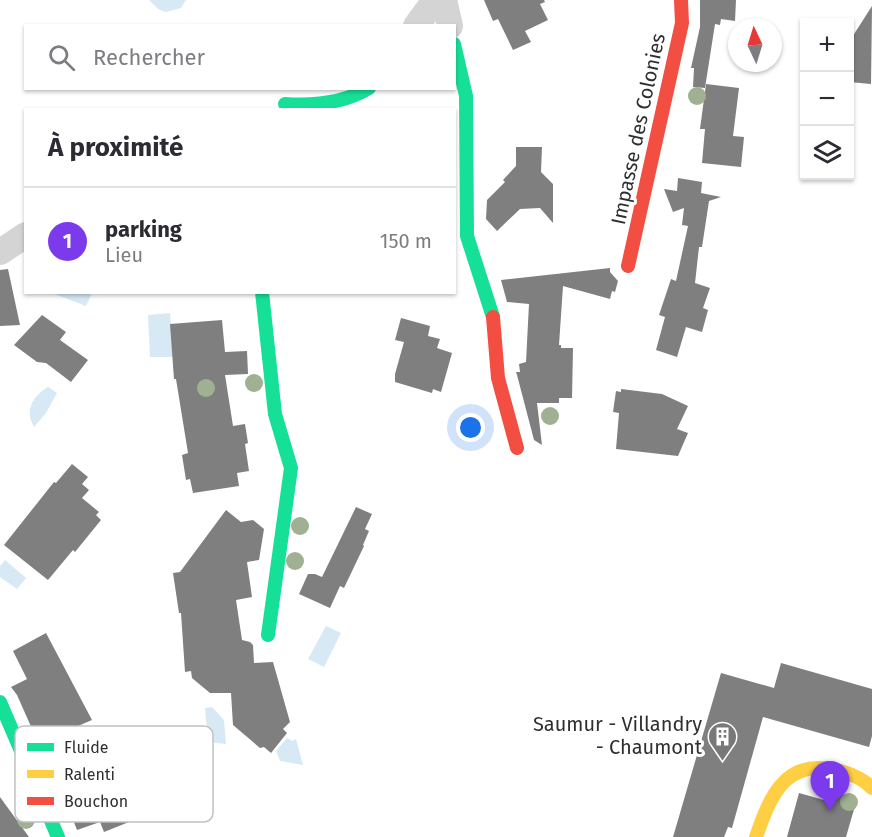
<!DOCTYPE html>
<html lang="fr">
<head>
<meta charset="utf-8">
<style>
	:root { --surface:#fff; --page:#f7f7f7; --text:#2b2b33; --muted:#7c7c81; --line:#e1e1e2; --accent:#7c3aed }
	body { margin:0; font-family:"Fira Sans",sans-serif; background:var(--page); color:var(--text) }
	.controls { position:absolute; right:18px; top:18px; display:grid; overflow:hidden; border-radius:0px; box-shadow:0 2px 4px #0004 }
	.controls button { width:54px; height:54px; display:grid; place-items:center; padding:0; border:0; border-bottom:2px solid var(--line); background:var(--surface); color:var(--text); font:30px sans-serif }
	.compass { position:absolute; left:728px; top:18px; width:54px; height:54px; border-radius:50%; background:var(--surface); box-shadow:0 2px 4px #0004; rotate:356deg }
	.you { position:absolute; left:471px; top:428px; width:21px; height:21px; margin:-15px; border:4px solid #fff; border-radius:50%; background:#1a73e8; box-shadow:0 0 0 9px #1a73e833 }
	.badge { display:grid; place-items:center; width:39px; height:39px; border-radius:50%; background:var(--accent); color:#fff; font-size:20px; font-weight:700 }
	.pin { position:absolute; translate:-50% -50px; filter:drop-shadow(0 2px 3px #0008) }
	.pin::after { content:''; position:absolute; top:32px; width:21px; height:18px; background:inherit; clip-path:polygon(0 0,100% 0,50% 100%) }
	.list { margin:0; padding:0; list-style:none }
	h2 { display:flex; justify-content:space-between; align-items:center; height:78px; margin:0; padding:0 24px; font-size:26px }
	h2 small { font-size:20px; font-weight:400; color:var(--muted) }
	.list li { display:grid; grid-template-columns:39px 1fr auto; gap:18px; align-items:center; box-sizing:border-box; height:108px; padding:0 24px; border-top:2px solid var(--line) }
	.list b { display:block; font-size:22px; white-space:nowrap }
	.list p { margin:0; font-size:20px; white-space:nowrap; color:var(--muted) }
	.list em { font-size:20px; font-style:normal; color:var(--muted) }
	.icon { flex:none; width:33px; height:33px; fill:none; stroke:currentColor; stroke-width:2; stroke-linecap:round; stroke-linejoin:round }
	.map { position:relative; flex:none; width:872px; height:837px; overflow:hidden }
	.search { position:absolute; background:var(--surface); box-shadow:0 2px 4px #0004; left:24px; top:24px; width:432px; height:66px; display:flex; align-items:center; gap:15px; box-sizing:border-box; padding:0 21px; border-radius:0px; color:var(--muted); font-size:22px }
	.panel { position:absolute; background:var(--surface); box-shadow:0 2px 4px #0004; left:24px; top:108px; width:432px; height:186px; border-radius:0px }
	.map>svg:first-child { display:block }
	.water { fill:#d7e9f4 }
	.building { fill:#7f7f7f }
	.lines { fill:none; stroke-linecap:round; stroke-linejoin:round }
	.street { stroke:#d4d4d4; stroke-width:26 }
	.fast { stroke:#16e098; stroke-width:14 }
	.slow { stroke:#ffcf43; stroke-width:14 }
	.jam { stroke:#f24e42; stroke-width:14 }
	.tree { fill:#a0b092 }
	.labels { text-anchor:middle; stroke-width:6; stroke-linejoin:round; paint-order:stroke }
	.street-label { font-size:20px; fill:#2f2f2f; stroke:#fff }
	.poi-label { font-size:20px; fill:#2f2f2f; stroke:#fff; text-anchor:end }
	.key { fill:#fff; stroke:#c1c1c1; stroke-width:1.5 }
	.key-label { font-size:16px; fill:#2f2f2f }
</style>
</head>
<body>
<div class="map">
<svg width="872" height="837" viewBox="0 0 872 837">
	<rect width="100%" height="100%" fill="#fff"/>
	<g class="water">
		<polygon points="149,0 186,0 181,8 166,12 158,9"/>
		<polygon points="52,293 92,293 86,306"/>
		<polygon points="170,313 173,357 150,357 148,315"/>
		<path d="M48 387 57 393 46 413 34 427C24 410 33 396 48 387Z"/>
		<polygon points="5,560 26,578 17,589 0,577 0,566"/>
		<polygon points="326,626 341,633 324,667 308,659"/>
		<polygon points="212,707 224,720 226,744 208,742 205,708"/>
		<polygon points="287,738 292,741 296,739 303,765 280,761 276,751"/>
	</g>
	<g class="building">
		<polygon points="484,0 544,0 545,2 540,4 548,20 525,31 531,42 513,50 498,19 493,21"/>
		<polygon points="700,0 736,0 735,21 721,19 720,25 715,24 705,88 693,87 694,68 691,68 700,27"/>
		<polygon points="872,6 871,84 849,82 849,42"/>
		<polygon points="706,84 739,88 733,136 744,137 741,167 702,163 705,129 700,129"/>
		<polygon points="516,147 542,147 541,172 553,184 553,223 540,208 520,209 497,231 486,219 487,200 505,182 503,180 516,166"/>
		<polygon points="678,178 702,182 701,193 721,197 709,201 702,247 699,247 695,283 710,288 703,308 708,310 702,332 686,327 677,357 656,350 665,317 659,315 671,279 676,281 688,226 682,225 684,208 673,212 664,189 677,191"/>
		<polygon points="610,268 610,272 618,281 615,292 612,291 610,299 563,286 559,345 561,345 561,348 573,348 572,398 559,398 559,403 537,403 542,445 534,440 517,375 516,372 520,372 519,364 526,362 529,304 507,302 501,280"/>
		<polygon points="8,269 20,325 0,326 0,270"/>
		<polygon points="42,315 66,332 60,340 88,360 71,382 46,363 37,362 14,345"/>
		<polygon points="401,318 430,326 428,336 440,339 437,348 452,353 441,392 433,389 432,393 395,382 395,374 404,342 395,340"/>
		<polygon points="222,320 225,352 247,351 248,374 225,375 233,426 245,424 248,443 245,444 249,471 237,473 239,486 193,493 190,479 186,480 182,455 188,453 176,379 174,379 170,324"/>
		<polygon points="621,389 662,394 688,406 677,429 688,433 678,456 616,449 619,413 613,412 616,391 621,392"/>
		<polygon points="72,464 88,477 82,484 89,490 82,498 99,512 96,515 101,520 75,552 73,550 48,580 4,545 54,482 56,483"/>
		<polygon points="356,507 372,514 365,529 369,531 363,545 364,546 344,588 340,586 330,608 299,594 308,574 315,574 322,577"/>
		<polygon points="226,510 241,522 253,520 264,529 259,560 247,562 252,597 236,600 242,640 250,642 253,645 254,663 273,662 290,722 283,729 287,733 271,753 264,747 260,748 233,725 231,693 210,693 192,678 191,671 185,672 181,613 179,613 173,573 180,572"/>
		<polygon points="46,633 92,720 43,741 38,729 33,731 17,695 11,687 27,679 13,651"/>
		<polygon points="781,663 872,689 872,736 869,747 763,717 732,828 728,827 724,837 673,837 721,673 774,688"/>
		<polygon points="96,728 101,738 106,736 132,803 128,804 134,820 104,832 100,822 77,830 50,761"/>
		<polygon points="827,789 857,799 846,837 787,837 799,793 824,800"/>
		<polygon points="0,797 29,837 0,837"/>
	</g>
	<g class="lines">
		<g class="street">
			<polyline points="444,0 450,26"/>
			<polyline points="416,26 435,0"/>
			<polyline points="0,252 26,235"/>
		</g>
		<g class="fast">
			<polyline points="454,44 466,96 467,236 493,317"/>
			<path d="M285 104C314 106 344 103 369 88"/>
			<polyline points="262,292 275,414 291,468 268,635"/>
			<polyline points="0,702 58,837"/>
		</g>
		<path class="slow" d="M756 837C769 800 783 761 830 769 846 772 860 776 872 788"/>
		<g class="jam">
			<polyline points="628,266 682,23 681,0"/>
			<polyline points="493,317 498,378 517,448"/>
		</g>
	</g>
	<g class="tree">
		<circle cx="697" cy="96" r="9"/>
		<circle cx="254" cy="383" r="9"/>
		<circle cx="206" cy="388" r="9"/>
		<circle cx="550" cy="416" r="9"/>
		<circle cx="300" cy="526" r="9"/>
		<circle cx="295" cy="561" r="9"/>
		<circle cx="849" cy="802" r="9"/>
		<circle cx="26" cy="820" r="9"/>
	</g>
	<defs>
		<symbol id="building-pin" viewBox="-11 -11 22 30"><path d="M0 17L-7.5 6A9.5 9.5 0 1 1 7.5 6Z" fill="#787878" stroke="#fff"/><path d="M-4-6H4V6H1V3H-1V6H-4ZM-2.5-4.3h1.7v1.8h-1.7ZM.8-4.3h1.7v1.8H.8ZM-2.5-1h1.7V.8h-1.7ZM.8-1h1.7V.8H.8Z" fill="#fff"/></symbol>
	</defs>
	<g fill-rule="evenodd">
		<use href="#building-pin" x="706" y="720" width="33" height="45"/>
	</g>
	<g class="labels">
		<g class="street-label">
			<text transform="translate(638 129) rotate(-78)" y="7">Impasse des Colonies</text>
		</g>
		<g class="poi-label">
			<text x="702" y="731">Saumur - Villandry<tspan x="702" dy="23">- Chaumont</tspan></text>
		</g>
	</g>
	<rect x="15" y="726" width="198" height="96" rx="9" class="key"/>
	<rect x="27" y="743" width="27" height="8" fill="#16e098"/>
	<rect x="27" y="770" width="27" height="8" fill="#ffcf43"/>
	<rect x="27" y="797" width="27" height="8" fill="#f24e42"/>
	<g class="key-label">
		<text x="64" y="753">Fluide</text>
		<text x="64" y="780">Ralenti</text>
		<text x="64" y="807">Bouchon</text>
	</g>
</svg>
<div class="controls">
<button>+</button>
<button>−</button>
<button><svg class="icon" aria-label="layers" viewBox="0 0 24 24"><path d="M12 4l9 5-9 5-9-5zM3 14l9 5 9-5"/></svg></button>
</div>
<svg class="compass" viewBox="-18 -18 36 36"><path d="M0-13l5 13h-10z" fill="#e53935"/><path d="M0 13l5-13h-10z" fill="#7c7c81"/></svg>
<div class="you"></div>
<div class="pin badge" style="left:830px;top:811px">1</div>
<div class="search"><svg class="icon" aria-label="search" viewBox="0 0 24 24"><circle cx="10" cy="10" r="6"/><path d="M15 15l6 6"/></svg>Rechercher</div>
<section class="panel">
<h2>À proximité<small></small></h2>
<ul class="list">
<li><span class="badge">1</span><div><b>parking</b><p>Lieu</p></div><em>150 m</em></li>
</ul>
</section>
</div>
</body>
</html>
